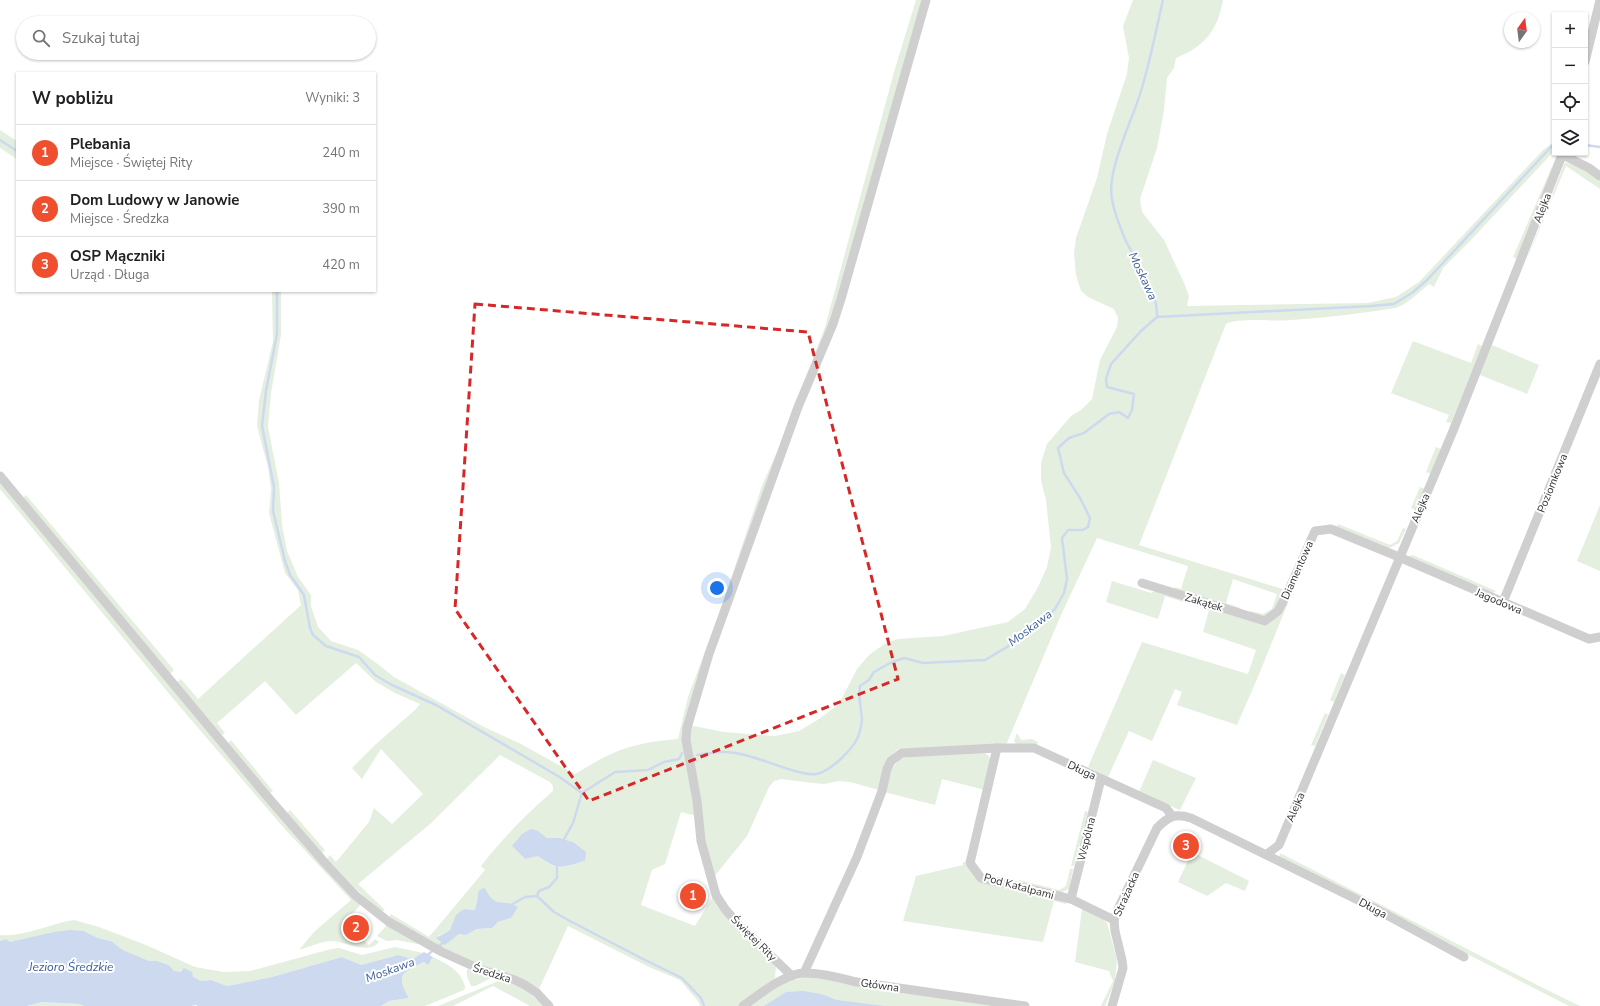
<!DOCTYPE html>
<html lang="pl">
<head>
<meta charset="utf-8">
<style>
	:root { --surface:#fff; --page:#f2f2f2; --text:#202124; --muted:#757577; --line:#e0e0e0; --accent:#ef4f2e }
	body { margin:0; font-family:"Nunito Sans",sans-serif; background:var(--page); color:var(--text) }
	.controls { position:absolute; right:12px; top:12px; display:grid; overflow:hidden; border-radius:0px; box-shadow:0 1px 3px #0004 }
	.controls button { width:36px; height:36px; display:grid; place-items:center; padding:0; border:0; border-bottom:1px solid var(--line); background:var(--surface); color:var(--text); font:20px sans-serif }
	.compass { position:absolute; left:1504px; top:12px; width:36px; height:36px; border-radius:50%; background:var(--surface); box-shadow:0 1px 3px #0004; rotate:14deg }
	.you { position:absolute; left:717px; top:588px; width:14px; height:14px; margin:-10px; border:3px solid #fff; border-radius:50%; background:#1a73e8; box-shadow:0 0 0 6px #1a73e833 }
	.badge { display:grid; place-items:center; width:26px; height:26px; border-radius:50%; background:var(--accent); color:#fff; font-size:13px; font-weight:700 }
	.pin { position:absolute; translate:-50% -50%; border:2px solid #fff; box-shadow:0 1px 4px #0006 }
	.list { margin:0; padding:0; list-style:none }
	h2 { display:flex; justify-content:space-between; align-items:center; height:52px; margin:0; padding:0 16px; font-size:17px }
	h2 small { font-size:13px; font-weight:400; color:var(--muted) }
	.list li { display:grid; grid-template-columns:26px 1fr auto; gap:12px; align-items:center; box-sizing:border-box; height:56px; padding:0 16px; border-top:1px solid var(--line) }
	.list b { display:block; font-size:15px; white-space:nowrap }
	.list p { margin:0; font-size:13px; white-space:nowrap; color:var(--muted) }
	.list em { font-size:13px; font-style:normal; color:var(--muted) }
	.icon { flex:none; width:22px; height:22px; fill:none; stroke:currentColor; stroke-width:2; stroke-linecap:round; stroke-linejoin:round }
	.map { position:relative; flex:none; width:1600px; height:1006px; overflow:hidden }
	.search { position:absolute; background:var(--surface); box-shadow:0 1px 3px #0004; left:16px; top:16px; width:360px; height:44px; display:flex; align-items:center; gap:10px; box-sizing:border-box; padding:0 14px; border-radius:22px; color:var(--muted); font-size:15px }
	.panel { position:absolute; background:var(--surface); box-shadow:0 1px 3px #0004; left:16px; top:72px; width:360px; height:220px; border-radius:0px }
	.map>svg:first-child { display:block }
	.green { fill:#e4efe0; fill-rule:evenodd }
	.water { fill:#ccd9ef }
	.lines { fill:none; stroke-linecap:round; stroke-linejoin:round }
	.stream { stroke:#ccd9ef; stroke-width:2.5 }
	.street { stroke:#cfcfcf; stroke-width:9 }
	.marked { fill:none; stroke:#d62828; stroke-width:3; stroke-dasharray:8 5; stroke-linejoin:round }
	.labels { text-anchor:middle; stroke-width:4; stroke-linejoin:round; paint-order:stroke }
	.street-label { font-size:11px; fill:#323232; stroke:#fff }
	.water-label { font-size:12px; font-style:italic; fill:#3a5d9a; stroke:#fff }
</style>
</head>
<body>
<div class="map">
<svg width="1600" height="1006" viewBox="0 0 1600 1006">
	<rect width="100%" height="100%" fill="#fff"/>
	<g class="green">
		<path d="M916 0H924L839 297 687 717 696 816 681 812 665 864 652 870 641 905 695 926 714 895 776 966 775 978 771 983 738 1006H700L698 1001 680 980 649 967 568 926 539 989 519 977 472 962 453 953 389 918 391 914 429 937 485 870 481 866C503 838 525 815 553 791V786L550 782 500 755 430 824 358 884 385 910 381 912 355 888 327 859 330 855 336 862 369 822 374 808 392 824 423 794 381 749 362 779 352 768 376 744 415 710 420 704 395 693 376 682 356 663 296 715 265 681 217 723 225 733 222 735 177 682 181 679 198 699 301 605 298 590 285 573 269 513 271 489 268 467 257 426 259 400 273 342 272 291H281V335L271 393 268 427 279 483 282 525 287 551 298 577 311 595V606L318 627 331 641 358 650 379 665 394 677 484 727 521 744 575 774C587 767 598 760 611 754 632 744 655 741 678 739L688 697 719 614 763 483 778 450 825 327 894 72ZM538 831 547 838H560L573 842 585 861C561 867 558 873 538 856L525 859 513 847 515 843ZM485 889C492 904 499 903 514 904L511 918 498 922 492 928 477 929 466 935 459 934 445 944 438 936 450 930 464 909 475 910 477 898Z"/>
		<path d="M1133 0H1223C1218 30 1204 47 1176 58L1174 68 1167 78 1164 110 1157 148 1140 199 1142 212 1164 240 1184 283 1189 296 1187 306 1368 303 1396 297 1419 282 1543 150 1555 141V152L1554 151 1471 240 1443 268 1434 287 1429 284C1418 293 1409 303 1396 308 1361 313 1326 318 1291 320 1274 322 1240 317 1226 324L1139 545 1286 590 1275 610 1263 617 1250 613V611L1263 614 1272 609 1277 594 1233 579 1226 603 1241 608 1239 609 1175 589V587L1181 589 1188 566 1097 538 1061 615 1006 745 899 749C885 756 883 776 879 790L850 782 839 781 824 784 813 783 781 779 774 781 769 787 747 836 713 878 705 849 690 748 689 725 724 732 775 736 799 731 819 719 839 704 857 669 869 655 886 643 898 639 943 636 1008 622 1025 609 1038 587 1047 567 1051 547 1046 500 1041 481V463L1047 444 1071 416 1081 410 1092 399 1100 360 1117 327 1118 318 1114 309 1088 297 1081 291 1076 275 1074 253 1076 238 1097 178 1107 134 1127 74 1129 58 1123 26Z"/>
		<polygon points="0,130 17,141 17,159 0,148"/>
		<polygon points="1556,153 1560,153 1519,260 1513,257 1557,155"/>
		<polygon points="1565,162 1578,167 1600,179 1600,189 1566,166 1523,269"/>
		<polygon points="1413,341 1471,363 1478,344 1482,346 1451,423 1446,422 1449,415 1391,393"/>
		<polygon points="1492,345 1539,365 1527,394 1480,375"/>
		<polygon points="1436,447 1441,449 1431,474 1426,472"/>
		<path d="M0 482 361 904 341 927 350 933 353 930 369 945 375 939 379 942C368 956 344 940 330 941 320 942 309 947 299 950L314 932 351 900 283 827 181 708 0 489Z"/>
		<polygon points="1420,487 1425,489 1415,510 1411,508"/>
		<polygon points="26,495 174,670 170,674 23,498"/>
		<polygon points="1600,505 1600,571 1577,561"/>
		<polygon points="1338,524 1390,545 1397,541 1403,528 1406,529 1399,543 1390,548 1336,528"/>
		<polygon points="1413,555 1496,591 1493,593 1406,557"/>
		<polygon points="1112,581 1151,593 1157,590 1198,603 1196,606 1165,596 1158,619 1106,602"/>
		<polygon points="1290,598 1257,679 1237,725 1177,705 1182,692 1175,689 1152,741 1129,731 1108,777 1088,767 1142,642 1248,674 1256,650 1203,632 1209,610 1203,608 1204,605 1268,625 1280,613"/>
		<polygon points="1341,673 1345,675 1334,702 1330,700"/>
		<polygon points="1325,713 1328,715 1315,746 1311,745"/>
		<polygon points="1017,733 1021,740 1032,739 1038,742 1037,746 1016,744 1014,741"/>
		<polygon points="231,740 273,791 269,793 228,743"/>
		<path d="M983 752 989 756 991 762 985 790 942 779 935 805 884 792C888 776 892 761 909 756Z"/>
		<polygon points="1153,760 1196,778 1180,810 1139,792"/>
		<polygon points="290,810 325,850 322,853 286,814"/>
		<polygon points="1085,811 1088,812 1074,866 1071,866"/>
		<polygon points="1192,852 1249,881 1245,891 1226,883 1207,896 1178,882"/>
		<polygon points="1280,853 1543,988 1580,1006 1569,1006 1279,858"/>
		<polygon points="963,862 966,862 965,864 977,880 1067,901 1066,904 1054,901 1043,942 903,921 916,876 963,865"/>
		<polygon points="1070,869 1073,869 1069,889 1060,893 1018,884 1019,880 1059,890 1066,886"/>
		<polygon points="1082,909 1099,916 1107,923 1117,959 1115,981 1105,1006 1101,1006 1113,981 1109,971 1075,962"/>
		<path d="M74 920 99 927 146 945 195 967 224 972 250 971 331 949 339 948 362 955 395 947 423 953 413 959 398 955 361 965 342 957 272 977 227 986 211 980 201 981 174 971 169 965 157 961H149L123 950 111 941 98 938 84 931 10 942 6 939 0 941V935C26 937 48 924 74 920Z"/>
		<polygon points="387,925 418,942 418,944 397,940 387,941 377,936"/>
		<path d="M433 957C447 964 462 971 465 987L464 990 425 1006H381L389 1001 409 998C407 995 403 990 402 987 398 970 418 963 431 961Z"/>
		<polygon points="467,969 490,976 491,978 475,986 471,986 467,976"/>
		<polygon points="807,977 822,979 1003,1006 748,1006 786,982"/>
		<path d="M501 980C520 985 530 992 543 1006H530L493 986 453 1006H438Z"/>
		<polygon points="42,1002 79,1004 84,1006 27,1006"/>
	</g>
	<g class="water">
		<path d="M531 829 538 831 547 838H560L573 842 586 852 585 861C561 867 559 872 538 856L525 859 512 846 522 834Z"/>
		<path d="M485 888C495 910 504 898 518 907L511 918 498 922 492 928 477 929 466 935 459 934 445 945 436 938 450 930 456 915 464 909 475 910 479 890Z"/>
		<path d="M70 930 84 931 98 938 111 941 123 950 149 961H157L169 965 174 971 181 972 184 968 192 972 193 977 201 981 211 980 227 986 272 977 342 957 361 965 398 955 413 959 424 952 433 957 428 965 424 962C404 972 394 974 409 998L389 1001 381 1006H198L196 1005 191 1006H84L79 1004 42 1002 27 1006H0V941L6 939 10 942 54 932Z"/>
		<polygon points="803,991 821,994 837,1000 885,1006 764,1006 786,992"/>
	</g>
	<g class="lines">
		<g class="stream">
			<polyline points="0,140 17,151"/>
			<polyline points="1585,145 1600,147"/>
			<polyline points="277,291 277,334 266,391 262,426 274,487 273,511 285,561 290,575 304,595 310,628 313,635 326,646 359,657 375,675 392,685 436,705 558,776 582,793"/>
			<polyline points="1157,317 1371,306 1394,304 1412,293 1428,279 1552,146 1555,145"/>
			<path d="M697 755C715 752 728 750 745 755 760 758 803 777 816 774 830 772 855 748 859 734 860 730 862 724 862 719 861 707 858 698 860 686L869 680 874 672 892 662 904 658 923 663 985 660 1007 647 1040 623 1055 609 1064 593 1067 579 1062 538 1068 530H1083L1088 527 1090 518 1080 498 1064 473 1058 448 1069 438 1084 433 1109 414 1119 412 1128 418 1132 410 1134 394 1107 387 1106 379 1111 364 1141 331 1157 317C1158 289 1136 263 1125 239 1120 227 1114 212 1112 199 1106 171 1133 119 1141 91 1150 62 1156 30 1163 0"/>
			<polyline points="563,841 573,823 582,793 615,772 648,770 664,762 679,759 682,753"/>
			<polyline points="537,896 554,912 570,921 643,959 682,978 701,998 704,1006"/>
			<polyline points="511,905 525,897 537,896 539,891 549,887 557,878 557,865"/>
			<polyline points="426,956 444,942"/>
		</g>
		<g class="street">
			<polyline points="1585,62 1600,0"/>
			<polyline points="1563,155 1589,168 1600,176"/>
			<polyline points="0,476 266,795 325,863 356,896 389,922 442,952 482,970 515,980 525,985 537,993 549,1006"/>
			<polyline points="1142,583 1265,621 1278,611 1286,596 1315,531 1331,529 1399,557 1589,639 1600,637"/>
			<polyline points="1503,602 1600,364"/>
			<polyline points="997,748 970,863 981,878 1071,899 1114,920"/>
			<polyline points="1267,854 1279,845 1453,431 1563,153"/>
			<polyline points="1071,899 1101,779"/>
			<polyline points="804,973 857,857 882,791 887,769 891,761 902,753 997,748 1034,748 1166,808 1172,816"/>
			<polyline points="792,976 739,925 725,909 716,895 701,841 697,801 686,740 687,728 709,654 798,407 833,324 841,299 926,0"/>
			<path d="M743 1006C759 995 785 973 805 973 823 973 840 978 857 982L1025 1006"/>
			<path d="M1112 1006 1123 968 1122 960 1115 931 1114 920 1118 909 1157 828C1169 816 1175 813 1191 818L1374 908 1464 957"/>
		</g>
	</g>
	<path class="marked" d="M475 304 808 332 898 679 589 801 455 609Z"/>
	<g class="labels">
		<g class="street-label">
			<text transform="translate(1542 208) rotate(-69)" y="4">Alejka</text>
			<text transform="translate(1552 483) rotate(-68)" y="4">Poziomkowa</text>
			<text transform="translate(1420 508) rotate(-67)" y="4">Alejka</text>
			<text transform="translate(1297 570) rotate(-66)" y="4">Diamentowa</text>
			<text transform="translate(1499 601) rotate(23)" y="4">Jagodowa</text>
			<text transform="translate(1204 602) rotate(17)" y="4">Zakątek</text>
			<text transform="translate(1082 770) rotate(25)" y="4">Długa</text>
			<text transform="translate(1295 807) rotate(-67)" y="4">Alejka</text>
			<text transform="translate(1086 839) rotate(-76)" y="4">Wspólna</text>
			<text transform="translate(1019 886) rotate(15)" y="4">Pod Katalpami</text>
			<text transform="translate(1126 894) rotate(-66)" y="4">Strażacka</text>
			<text transform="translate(1373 908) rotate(28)" y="4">Długa</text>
			<text transform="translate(754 938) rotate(45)" y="4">Świętej Rity</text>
			<text transform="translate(492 973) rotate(18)" y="4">Średzka</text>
			<text transform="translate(880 985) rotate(8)" y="4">Główna</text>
		</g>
		<g class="water-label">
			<text transform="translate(1143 276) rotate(65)" y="4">Moskawa</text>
			<text transform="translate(1030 628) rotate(-37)" y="4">Moskawa</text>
			<text x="71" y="971">Jezioro Średzkie</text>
			<text transform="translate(390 970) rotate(-20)" y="4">Moskawa</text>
		</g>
	</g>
</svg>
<div class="controls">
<button>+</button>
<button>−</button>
<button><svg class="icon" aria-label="locate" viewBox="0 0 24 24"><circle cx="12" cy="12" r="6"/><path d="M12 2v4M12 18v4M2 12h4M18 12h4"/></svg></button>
<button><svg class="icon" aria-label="layers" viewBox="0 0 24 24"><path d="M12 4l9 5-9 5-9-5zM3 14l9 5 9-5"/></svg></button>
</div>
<svg class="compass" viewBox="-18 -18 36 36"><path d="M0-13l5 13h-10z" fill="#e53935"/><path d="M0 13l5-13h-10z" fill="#757577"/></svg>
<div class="you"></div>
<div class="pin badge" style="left:693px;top:896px">1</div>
<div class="pin badge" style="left:356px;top:928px">2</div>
<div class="pin badge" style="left:1186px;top:846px">3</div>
<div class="search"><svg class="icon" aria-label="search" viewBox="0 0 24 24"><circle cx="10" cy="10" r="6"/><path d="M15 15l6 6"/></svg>Szukaj tutaj</div>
<section class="panel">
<h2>W pobliżu<small>Wyniki: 3</small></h2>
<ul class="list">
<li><span class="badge">1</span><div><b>Plebania</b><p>Miejsce · Świętej Rity</p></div><em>240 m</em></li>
<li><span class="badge">2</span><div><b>Dom Ludowy w Janowie</b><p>Miejsce · Średzka</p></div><em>390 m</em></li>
<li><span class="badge">3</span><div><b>OSP Mączniki</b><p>Urząd · Długa</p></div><em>420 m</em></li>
</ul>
</section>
</div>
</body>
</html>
